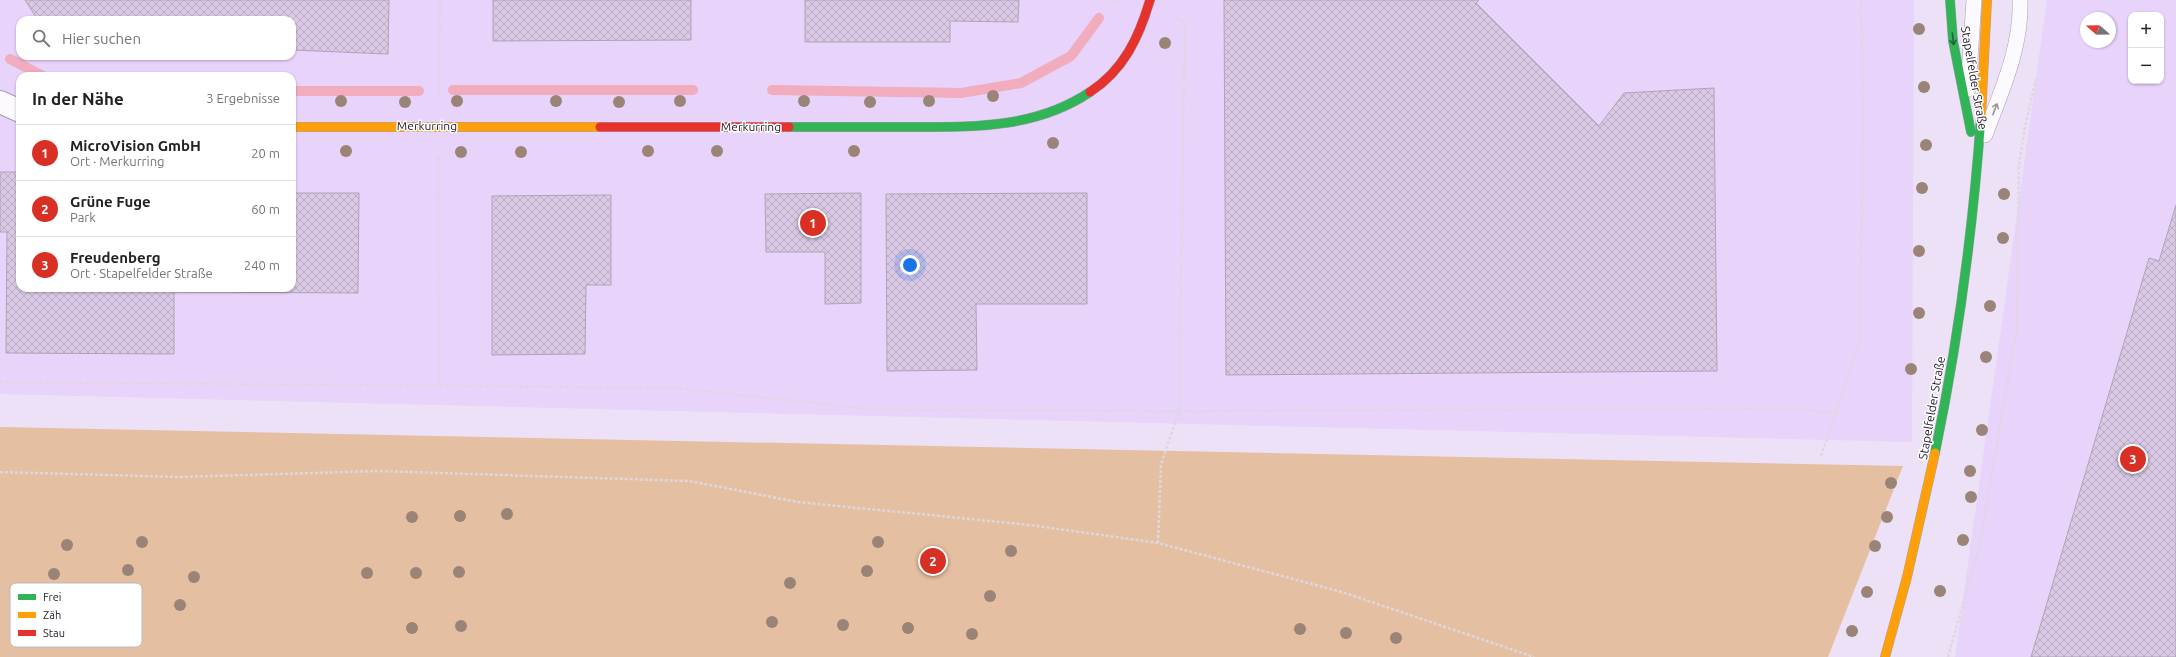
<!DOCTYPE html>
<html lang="de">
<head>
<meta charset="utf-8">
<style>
	:root { --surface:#fff; --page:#f2f2f2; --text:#202124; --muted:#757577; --line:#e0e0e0; --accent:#d93025 }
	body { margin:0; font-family:Ubuntu,sans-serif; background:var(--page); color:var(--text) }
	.controls { position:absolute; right:12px; top:12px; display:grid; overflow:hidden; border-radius:8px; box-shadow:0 1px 3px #0004 }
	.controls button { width:36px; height:36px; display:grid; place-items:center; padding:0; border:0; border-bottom:1px solid var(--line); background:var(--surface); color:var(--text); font:20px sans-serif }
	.compass { position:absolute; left:2080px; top:12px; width:36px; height:36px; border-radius:50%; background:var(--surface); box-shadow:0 1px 3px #0004; rotate:290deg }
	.you { position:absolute; left:910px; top:265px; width:14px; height:14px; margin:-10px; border:3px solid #fff; border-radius:50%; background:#1a73e8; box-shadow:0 0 0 6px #1a73e833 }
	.badge { display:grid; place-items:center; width:26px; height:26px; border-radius:50%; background:var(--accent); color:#fff; font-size:13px; font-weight:700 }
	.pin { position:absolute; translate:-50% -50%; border:2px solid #fff; box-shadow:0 1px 4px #0006 }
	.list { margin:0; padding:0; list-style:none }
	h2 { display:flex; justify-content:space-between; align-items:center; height:52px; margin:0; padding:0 16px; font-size:17px }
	h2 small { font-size:13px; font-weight:400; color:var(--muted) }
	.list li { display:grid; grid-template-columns:26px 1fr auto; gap:12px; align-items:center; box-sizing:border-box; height:56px; padding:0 16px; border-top:1px solid var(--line) }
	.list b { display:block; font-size:15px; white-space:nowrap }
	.list p { margin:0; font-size:13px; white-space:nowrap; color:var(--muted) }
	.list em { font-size:13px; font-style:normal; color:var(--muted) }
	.icon { flex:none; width:22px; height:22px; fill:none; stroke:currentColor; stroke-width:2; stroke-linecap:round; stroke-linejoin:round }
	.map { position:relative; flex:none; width:2176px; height:657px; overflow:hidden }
	.search { position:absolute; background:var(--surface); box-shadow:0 1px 3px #0004; left:16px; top:16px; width:280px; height:44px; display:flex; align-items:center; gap:10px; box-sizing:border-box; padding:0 14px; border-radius:12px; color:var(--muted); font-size:15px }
	.panel { position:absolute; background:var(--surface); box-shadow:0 1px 3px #0004; left:16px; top:72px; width:280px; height:220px; border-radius:12px }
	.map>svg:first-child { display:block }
	.built { fill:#e8d3fa; fill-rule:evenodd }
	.park { fill:#e5bfa1 }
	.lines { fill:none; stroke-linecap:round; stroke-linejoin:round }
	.stream { stroke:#f1acbd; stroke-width:10 }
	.building { fill:url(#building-cross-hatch); stroke:#ada4b6 }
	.lane-casing { stroke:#a89eb0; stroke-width:16 }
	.street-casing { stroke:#a89eb0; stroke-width:24 }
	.fast-casing { stroke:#a89eb0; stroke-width:10 }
	.slow-casing { stroke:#a89eb0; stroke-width:10 }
	.jam-casing { stroke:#a89eb0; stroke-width:10 }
	.path { stroke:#ddd8e0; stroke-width:2.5; stroke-dasharray:3 2; stroke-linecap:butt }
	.lane { stroke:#fcfafe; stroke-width:15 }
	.street { stroke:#fcfafe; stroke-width:22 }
	.fast { stroke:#30b455; stroke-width:9 }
	.slow { stroke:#ff9f0a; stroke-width:9 }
	.jam { stroke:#e5322d; stroke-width:9 }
	.tree { fill:#9a8477 }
	.oneway { stroke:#285e3d }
	.oneway2 { stroke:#9a949e }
	.labels { text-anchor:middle; stroke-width:3; stroke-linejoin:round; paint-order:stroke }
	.street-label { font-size:12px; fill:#221829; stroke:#fff }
	.key { fill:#fff; stroke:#bdbabf; stroke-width:1 }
	.key-label { font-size:11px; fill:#221829 }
</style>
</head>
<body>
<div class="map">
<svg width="2176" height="657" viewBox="0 0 2176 657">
	<defs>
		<pattern id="building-cross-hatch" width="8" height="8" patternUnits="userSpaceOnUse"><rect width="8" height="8" fill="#d9c9e5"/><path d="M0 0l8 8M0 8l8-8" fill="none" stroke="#baacc4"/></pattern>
	</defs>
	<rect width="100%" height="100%" fill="#ece1f6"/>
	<g class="built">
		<path d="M0 0H1914L1912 442 0 394ZM20 20H292V56H20ZM20 76H292V288H20Z"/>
		<path d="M2047 0H2176V657H1955ZM2131 15H2161V81H2131ZM2086 18H2110V42H2086Z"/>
	</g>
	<polygon class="park" points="0,427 1903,466 1828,657 0,657"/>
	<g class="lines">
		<g class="stream">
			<polyline points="10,59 43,76"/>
			<polyline points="453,90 693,90"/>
			<polyline points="772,90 961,93 1021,83 1071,56 1099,18"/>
			<polyline points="292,91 419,91"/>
		</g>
	</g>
	<g class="building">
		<polygon points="25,0 389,0 388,54 292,50 292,20 38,20"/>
		<polygon points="493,0 691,0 691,40 493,41"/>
		<polygon points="805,0 1019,0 1018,22 950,21 950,42 805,42"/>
		<polygon points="1224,0 1479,0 1476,3 1599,126 1624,93 1714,88 1717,371 1226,375"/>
		<polygon points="0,172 20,172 20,288 292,288 292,193 359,193 358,293 174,292 174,354 6,353 7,232 0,232"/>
		<polygon points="861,193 861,303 825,304 825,252 766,252 765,194"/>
		<polygon points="1087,193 1087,304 976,304 977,370 887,371 886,194"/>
		<polygon points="611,195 611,285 586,285 585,354 492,355 492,196"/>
		<polygon points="2176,205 2176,657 2031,657 2149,258 2159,261"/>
	</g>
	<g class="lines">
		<defs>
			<g id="lane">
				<polyline points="1968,89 1974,0"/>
				<path d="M1985 135C2001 92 2022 47 2020 0"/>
			</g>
			<polyline id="street" points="0,102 20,111"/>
			<g id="fast">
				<polyline points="1950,0 1953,41 1971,132"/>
				<path d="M789 127C829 127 869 127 908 127 972 127 1035 129 1090 92"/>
				<path d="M1935 453C1958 342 1973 229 1981 116"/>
			</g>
			<g id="slow">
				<polyline points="1981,116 1987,0"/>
				<polyline points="292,127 600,127"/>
				<polyline points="1885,657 1907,577 1935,453"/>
			</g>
			<g id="jam">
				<path d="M1090 92C1124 70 1139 37 1150 0"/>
				<polyline points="600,127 789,127"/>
			</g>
		</defs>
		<use href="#lane" class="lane-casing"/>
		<use href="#street" class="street-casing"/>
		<use href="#fast" class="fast-casing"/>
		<use href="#slow" class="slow-casing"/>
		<use href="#jam" class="jam-casing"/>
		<g class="path">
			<polyline points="1110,0 1118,3"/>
			<polyline points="439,97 440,0"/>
			<polyline points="438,157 439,384"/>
			<polyline points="0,382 676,388 879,410 1179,411 1782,409 1836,412 1860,341 1863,112 1861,0"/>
			<polyline points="1821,456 1836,412"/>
			<polyline points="0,472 179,477 378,471 689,481 798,502 1030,525 1158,543 1342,592 1534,657"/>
			<polyline points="1158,543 1161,464 1179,411 1185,22 1176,19"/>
			<polyline points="1948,657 1980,544 2017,326 2019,166 2024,132 2036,78"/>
		</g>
		<use href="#lane" class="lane"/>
		<use href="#street" class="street"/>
		<use href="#fast" class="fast"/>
		<use href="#slow" class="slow"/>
		<use href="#jam" class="jam"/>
	</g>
	<g class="tree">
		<circle cx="1919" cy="29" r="6"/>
		<circle cx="1165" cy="43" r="6"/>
		<circle cx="1924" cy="87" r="6"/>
		<circle cx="993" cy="96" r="6"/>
		<circle cx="341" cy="101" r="6"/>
		<circle cx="457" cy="101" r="6"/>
		<circle cx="556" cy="101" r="6"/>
		<circle cx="680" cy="101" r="6"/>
		<circle cx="804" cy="101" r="6"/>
		<circle cx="929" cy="101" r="6"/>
		<circle cx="405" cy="102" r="6"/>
		<circle cx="619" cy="102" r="6"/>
		<circle cx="870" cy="102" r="6"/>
		<circle cx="1053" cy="143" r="6"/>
		<circle cx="1926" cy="145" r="6"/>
		<circle cx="346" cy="151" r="6"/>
		<circle cx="648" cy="151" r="6"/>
		<circle cx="717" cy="151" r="6"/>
		<circle cx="854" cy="151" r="6"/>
		<circle cx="461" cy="152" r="6"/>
		<circle cx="521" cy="152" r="6"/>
		<circle cx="1922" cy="188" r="6"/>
		<circle cx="2004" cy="194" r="6"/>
		<circle cx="2003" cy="238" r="6"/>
		<circle cx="1919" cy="251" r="6"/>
		<circle cx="1990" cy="306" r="6"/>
		<circle cx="1919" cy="313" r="6"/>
		<circle cx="1986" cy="357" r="6"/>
		<circle cx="1911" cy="369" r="6"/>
		<circle cx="1982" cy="430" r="6"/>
		<circle cx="1970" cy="471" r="6"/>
		<circle cx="1891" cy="483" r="6"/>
		<circle cx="1971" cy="497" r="6"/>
		<circle cx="507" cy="514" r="6"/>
		<circle cx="460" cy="516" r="6"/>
		<circle cx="412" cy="517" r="6"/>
		<circle cx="1887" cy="517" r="6"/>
		<circle cx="1963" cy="540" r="6"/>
		<circle cx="142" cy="542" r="6"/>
		<circle cx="878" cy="542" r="6"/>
		<circle cx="67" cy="545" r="6"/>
		<circle cx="1875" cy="546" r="6"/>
		<circle cx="1011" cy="551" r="6"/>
		<circle cx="128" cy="570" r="6"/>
		<circle cx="867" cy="571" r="6"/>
		<circle cx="459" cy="572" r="6"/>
		<circle cx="367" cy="573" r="6"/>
		<circle cx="416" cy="573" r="6"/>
		<circle cx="54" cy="574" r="6"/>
		<circle cx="194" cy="577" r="6"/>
		<circle cx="790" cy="583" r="6"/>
		<circle cx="1940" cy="591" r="6"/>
		<circle cx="1867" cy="592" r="6"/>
		<circle cx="990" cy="596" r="6"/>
		<circle cx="180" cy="605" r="6"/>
		<circle cx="772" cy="622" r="6"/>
		<circle cx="843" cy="625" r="6"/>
		<circle cx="461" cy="626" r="6"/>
		<circle cx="412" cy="628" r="6"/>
		<circle cx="908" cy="628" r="6"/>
		<circle cx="1300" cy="629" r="6"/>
		<circle cx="1852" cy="631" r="6"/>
		<circle cx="1346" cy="633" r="6"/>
		<circle cx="972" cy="634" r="6"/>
		<circle cx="1396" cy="638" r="6"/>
	</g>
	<defs><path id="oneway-shaft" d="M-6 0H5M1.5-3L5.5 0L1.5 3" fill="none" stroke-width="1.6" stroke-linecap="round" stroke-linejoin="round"/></defs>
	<use class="oneway" href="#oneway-shaft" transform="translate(1953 39) rotate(84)"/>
	<use class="oneway2" href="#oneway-shaft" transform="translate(1995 109) rotate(-70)"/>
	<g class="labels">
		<g class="street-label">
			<text transform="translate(1974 78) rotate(80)" y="4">Stapelfelder Straße</text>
			<text x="427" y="130">Merkurring</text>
			<text x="751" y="131">Merkurring</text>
			<text transform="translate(1932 408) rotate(-80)" y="4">Stapelfelder Straße</text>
		</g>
	</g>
	<rect x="10" y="583" width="132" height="64" rx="6" class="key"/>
	<rect x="18" y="594" width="18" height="6" fill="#30b455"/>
	<rect x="18" y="612" width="18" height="6" fill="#ff9f0a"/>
	<rect x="18" y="630" width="18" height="6" fill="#e5322d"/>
	<g class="key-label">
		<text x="43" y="601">Frei</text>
		<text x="43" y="619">Zäh</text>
		<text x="43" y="637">Stau</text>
	</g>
</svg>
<div class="controls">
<button>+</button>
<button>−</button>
</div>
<svg class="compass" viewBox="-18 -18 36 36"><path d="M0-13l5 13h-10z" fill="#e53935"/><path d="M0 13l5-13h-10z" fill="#757577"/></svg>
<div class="you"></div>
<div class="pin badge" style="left:813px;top:223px">1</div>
<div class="pin badge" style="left:933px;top:561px">2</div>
<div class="pin badge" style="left:2133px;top:459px">3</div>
<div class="search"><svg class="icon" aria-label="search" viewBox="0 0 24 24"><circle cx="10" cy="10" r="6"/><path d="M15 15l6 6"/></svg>Hier suchen</div>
<section class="panel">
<h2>In der Nähe<small>3 Ergebnisse</small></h2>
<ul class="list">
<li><span class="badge">1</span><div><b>MicroVision GmbH</b><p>Ort · Merkurring</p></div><em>20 m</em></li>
<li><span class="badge">2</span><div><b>Grüne Fuge</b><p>Park</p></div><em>60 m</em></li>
<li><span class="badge">3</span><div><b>Freudenberg</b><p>Ort · Stapelfelder Straße</p></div><em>240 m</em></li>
</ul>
</section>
</div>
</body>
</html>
